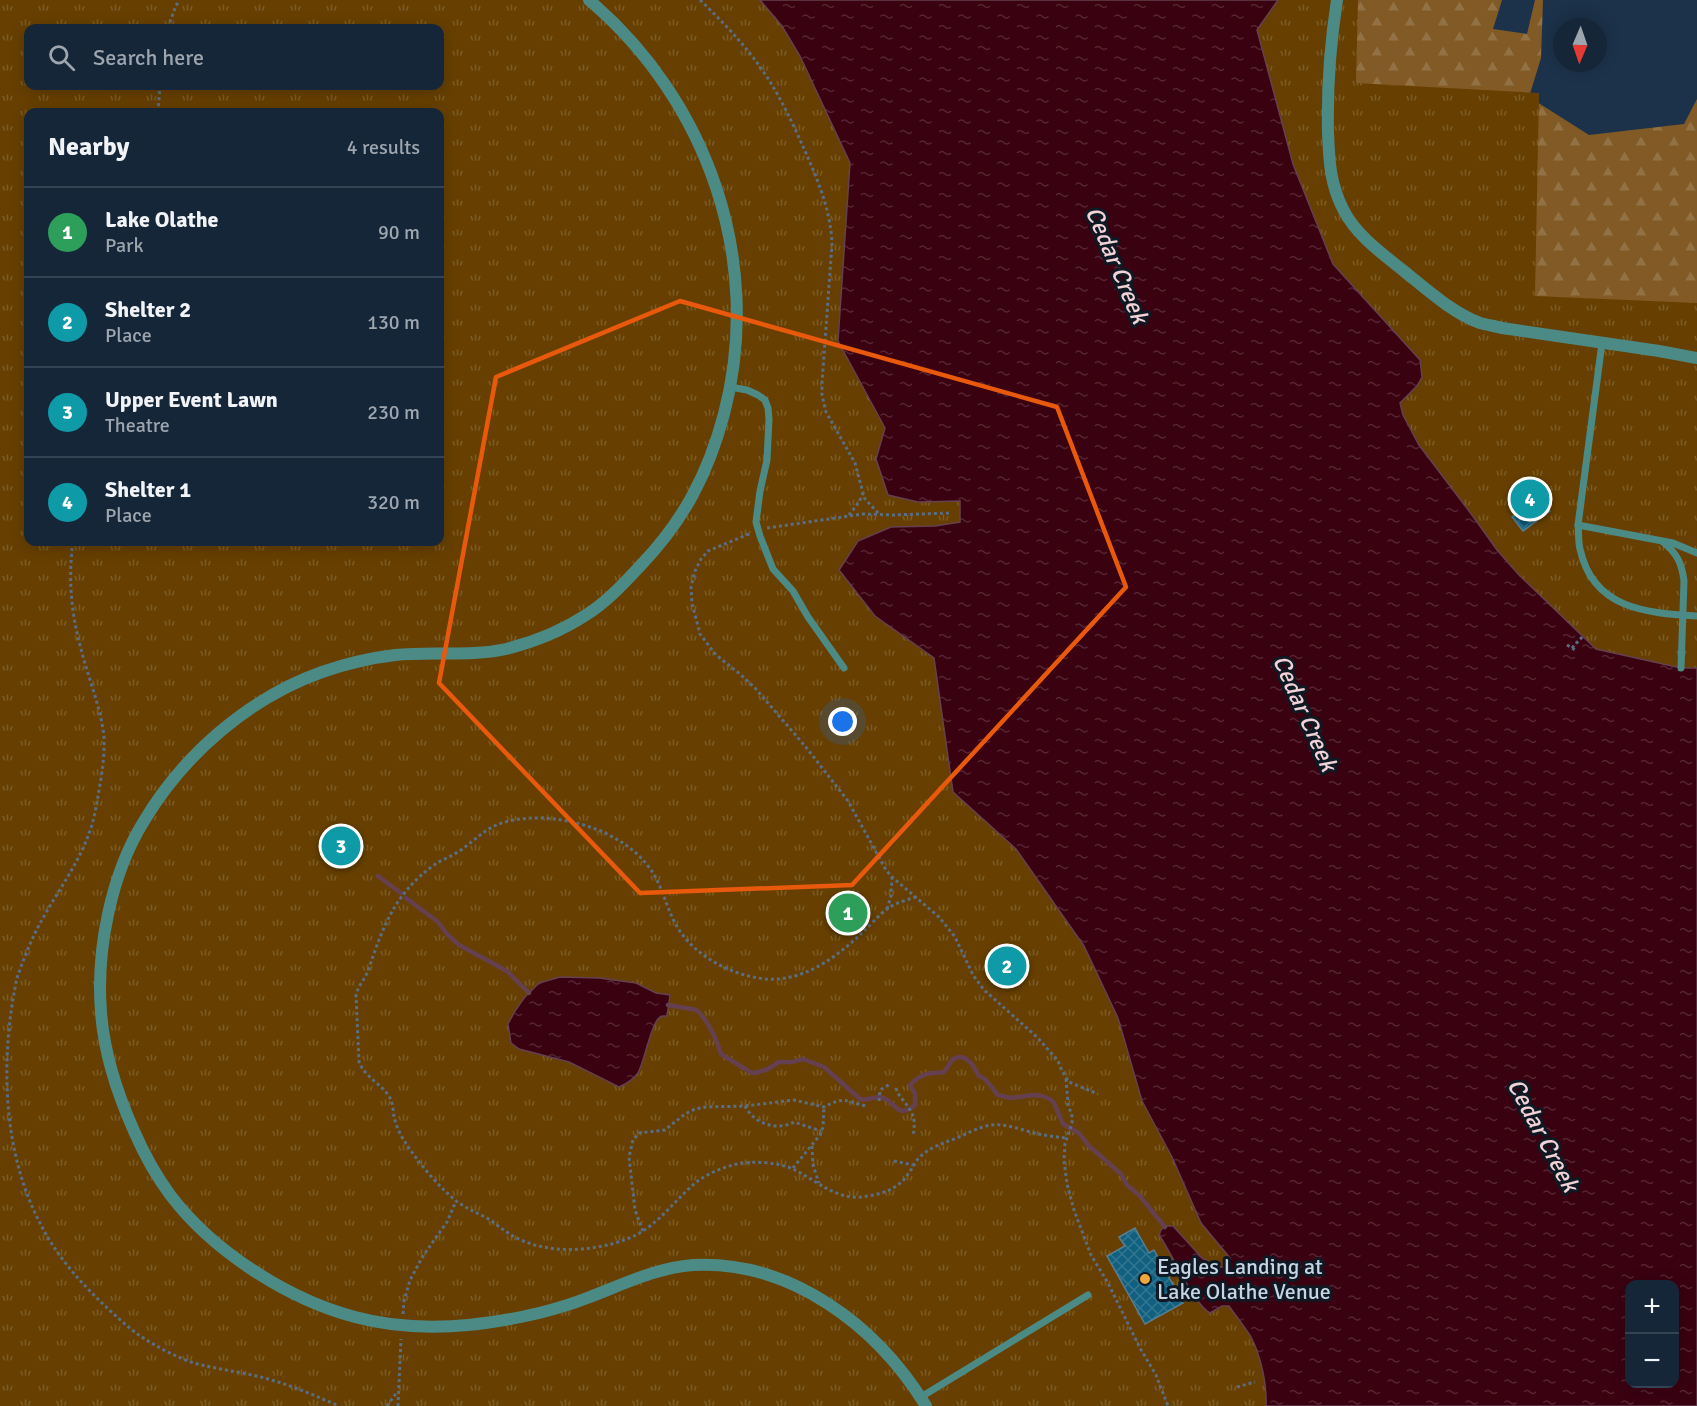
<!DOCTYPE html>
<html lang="en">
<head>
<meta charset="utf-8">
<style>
	:root { --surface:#152638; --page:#223243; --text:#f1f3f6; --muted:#9da5ae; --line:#344353; --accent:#8c9099 }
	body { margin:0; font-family:Signika,sans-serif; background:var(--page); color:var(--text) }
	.controls { position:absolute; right:18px; bottom:18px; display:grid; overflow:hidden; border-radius:12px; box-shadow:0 3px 15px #0003 }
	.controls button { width:54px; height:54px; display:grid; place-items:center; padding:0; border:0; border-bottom:2px solid var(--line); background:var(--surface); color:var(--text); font:30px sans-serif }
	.compass { position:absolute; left:1553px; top:18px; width:54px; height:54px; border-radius:50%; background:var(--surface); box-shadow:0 3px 15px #0003; rotate:182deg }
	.you { position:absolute; left:843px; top:722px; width:21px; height:21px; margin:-15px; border:4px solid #fff; border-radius:50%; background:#1a73e8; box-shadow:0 0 0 9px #1a73e833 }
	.badge { display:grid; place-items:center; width:39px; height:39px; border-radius:50%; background:var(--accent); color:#fff; font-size:20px; font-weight:700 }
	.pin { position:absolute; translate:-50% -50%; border:3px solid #fff; box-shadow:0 2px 6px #0006 }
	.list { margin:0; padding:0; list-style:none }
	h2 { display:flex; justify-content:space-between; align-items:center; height:78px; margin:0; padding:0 24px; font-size:26px }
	h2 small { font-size:20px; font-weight:400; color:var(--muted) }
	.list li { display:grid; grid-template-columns:39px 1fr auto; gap:18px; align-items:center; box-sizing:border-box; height:90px; padding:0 24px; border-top:2px solid var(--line) }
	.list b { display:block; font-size:22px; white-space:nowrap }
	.list p { margin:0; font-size:20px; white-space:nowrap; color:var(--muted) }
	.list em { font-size:20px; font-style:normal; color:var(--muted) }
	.icon { flex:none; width:33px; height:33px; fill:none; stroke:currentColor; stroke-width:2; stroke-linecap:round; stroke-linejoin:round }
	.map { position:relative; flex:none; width:1697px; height:1406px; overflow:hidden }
	.search { position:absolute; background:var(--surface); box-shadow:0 3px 15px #0003; left:24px; top:24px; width:420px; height:66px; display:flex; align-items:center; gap:15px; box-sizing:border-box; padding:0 21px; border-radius:12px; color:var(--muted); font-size:22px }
	.panel { position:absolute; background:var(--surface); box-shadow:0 3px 15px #0003; left:24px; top:108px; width:420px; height:438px; border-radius:12px }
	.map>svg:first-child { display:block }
	.forest { fill:url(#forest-firs) }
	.park { fill:url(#park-tufts); fill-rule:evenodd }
	.water { fill:url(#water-ripples); stroke:#644050; stroke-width:1.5; fill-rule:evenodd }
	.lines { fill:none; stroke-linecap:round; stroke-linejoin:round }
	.stream { stroke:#644050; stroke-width:4.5 }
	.building { fill:url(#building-cross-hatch); stroke:#587e91; stroke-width:1.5 }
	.path { stroke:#5a6d82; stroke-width:3; stroke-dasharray:3 3; stroke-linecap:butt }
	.service { stroke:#4c8a86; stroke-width:7 }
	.minor { stroke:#4c8a86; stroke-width:12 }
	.marked { fill:none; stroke:#e8590c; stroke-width:4.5; stroke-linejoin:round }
	.poi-dot { fill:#f0a63f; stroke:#0f1924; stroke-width:2 }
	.labels { text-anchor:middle; stroke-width:6; stroke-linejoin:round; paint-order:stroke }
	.poi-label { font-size:22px; fill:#c6d4e3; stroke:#0f1924; text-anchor:start }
	.water-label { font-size:24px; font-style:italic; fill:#f1d2d6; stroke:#0f1924 }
</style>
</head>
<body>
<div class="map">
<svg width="1697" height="1406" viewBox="0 0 1697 1406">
	<defs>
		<pattern id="forest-firs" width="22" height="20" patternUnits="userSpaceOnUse" patternTransform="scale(1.5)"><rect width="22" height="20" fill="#825a25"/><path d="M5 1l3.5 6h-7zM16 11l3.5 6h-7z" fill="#927144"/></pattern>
		<pattern id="park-tufts" width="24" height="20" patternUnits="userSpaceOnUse" patternTransform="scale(1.5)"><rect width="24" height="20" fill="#674001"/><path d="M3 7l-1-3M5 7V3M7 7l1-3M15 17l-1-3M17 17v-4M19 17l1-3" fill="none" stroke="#7b5b26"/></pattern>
		<pattern id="water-ripples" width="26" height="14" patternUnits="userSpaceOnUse" patternTransform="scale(1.5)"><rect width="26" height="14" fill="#3a0111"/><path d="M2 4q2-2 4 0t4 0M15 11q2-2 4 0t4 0" fill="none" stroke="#552534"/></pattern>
		<pattern id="building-cross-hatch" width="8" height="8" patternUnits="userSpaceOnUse" patternTransform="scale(1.5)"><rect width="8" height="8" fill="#11607f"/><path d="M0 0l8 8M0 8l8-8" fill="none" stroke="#327691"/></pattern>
	</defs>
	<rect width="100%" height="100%" fill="#1c324a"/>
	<polygon class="forest" points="1348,0 1502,0 1493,29 1527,34 1535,0 1543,0 1541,58 1529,97 1589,135 1684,124 1697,99 1697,346 1497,318 1336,142"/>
	<path class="park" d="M0 0H1358L1356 83 1539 93 1535 296 1697 303V1406H0ZM28 28H440V86H28ZM28 112H440V542H28ZM1630 1284H1674V1384H1630Z"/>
	<g class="water">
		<path d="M760 0H1278L1257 30 1293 164 1333 264 1420 360 1422 377 1417 386 1400 403 1403 415 1419 445 1472 515 1497 550 1519 575 1596 649 1681 668H1697V1406H1266C1267 1385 1261 1356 1251 1337 1244 1326 1236 1316 1229 1306H1222L1210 1313C1194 1305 1172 1253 1159 1235L1161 1230 1166 1226H1173L1202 1258 1216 1267H1227L1230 1258 1201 1223 1172 1157 1142 1101 1118 1018 1084 946 1016 849 953 792 934 658 875 616 839 570 858 541 891 527 935 526 960 522V501L918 502 888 495 876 459 885 428 838 341 850 163 800 56 782 26ZM1630 1284H1674V1384H1630Z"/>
		<path d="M560 977 599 978 636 983 656 993 670 995 667 1016C662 1016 662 1015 658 1019 650 1028 645 1060 638 1073 633 1080 626 1084 619 1087L569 1062 519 1049 511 1043 508 1024 515 1011 524 998 539 983Z"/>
	</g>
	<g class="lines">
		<g class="stream">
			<polyline points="378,876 401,893"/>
			<polyline points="406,898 438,922 447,934 459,945 507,971 529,993"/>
			<path d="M668 1005 697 1010C708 1021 716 1038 721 1054L750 1072 755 1073 768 1069 779 1062H792L803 1059 824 1067 860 1099C868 1101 873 1097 880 1097 896 1099 895 1121 915 1105V1094L910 1085C922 1072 929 1074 944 1072L953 1059 959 1057 965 1058 972 1064 979 1076 985 1079 998 1095 1011 1098 1034 1095 1042 1096 1050 1099 1054 1103 1063 1124 1079 1133 1089 1146 1121 1174 1127 1185 1139 1195 1165 1227"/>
		</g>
	</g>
	<g class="building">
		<polygon points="1527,480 1550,511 1523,531 1512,517 1525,508 1512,490"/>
		<polygon points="1135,1228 1149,1253 1154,1250 1183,1303 1145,1324 1107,1256 1125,1246 1119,1237"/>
	</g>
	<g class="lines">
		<g class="path">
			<path d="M700 0C725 24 748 48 767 77 782 100 794 126 805 151 818 180 831 212 832 244L822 383V395L826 412 855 463 863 493 865 499 880 515"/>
			<polyline points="168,28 175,8 179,0"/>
			<polyline points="158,112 160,86"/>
			<polyline points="849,515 859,502 863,493"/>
			<polyline points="767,528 863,514 893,515 950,513"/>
			<polyline points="749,534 708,551 701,559 695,571 691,587 692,603 700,634 716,655 740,674 755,688 805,746 848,801 886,870 892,877 939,917 955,937 973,975 984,990 1038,1038 1058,1061 1062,1071 1069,1082 1098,1094"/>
			<path d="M73 542C68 578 71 613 81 649 88 678 101 707 104 737 105 761 100 785 96 807 89 850 63 882 43 918 32 937 24 958 17 978 0 1057 2 1152 41 1225 56 1255 80 1282 104 1305 120 1320 136 1335 155 1345 167 1352 181 1359 194 1363 219 1370 244 1372 268 1379 293 1386 316 1396 339 1406"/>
			<polyline points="1567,645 1577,651"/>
			<polyline points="1572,648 1583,636"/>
			<path d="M916 897C907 900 895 903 887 909 879 915 871 924 864 931 837 957 804 982 765 979 730 975 692 955 675 923 666 906 662 886 651 870 622 827 547 807 499 824 483 830 472 843 458 852 450 857 441 860 434 865 394 894 383 927 368 971 365 979 358 986 356 995L359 1062C365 1077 380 1083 389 1096 393 1102 393 1110 394 1117 396 1125 400 1135 405 1142 417 1161 441 1190 459 1203 468 1209 477 1213 487 1218 496 1224 504 1231 513 1236 546 1255 593 1252 627 1239 656 1228 671 1204 693 1185 704 1175 719 1169 733 1165 750 1160 780 1162 795 1170 817 1181 835 1199 861 1197 879 1195 898 1190 908 1174 913 1168 915 1161 921 1156 932 1146 944 1143 957 1138 968 1133 979 1127 991 1125 1006 1123 1024 1131 1039 1134 1048 1136 1057 1137 1066 1138"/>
			<polyline points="887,909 891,896 892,877"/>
			<polyline points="1066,1079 1068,1104 1072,1116 1072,1123 1065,1144 1064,1161 1067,1184 1074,1210 1091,1255 1108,1283 1140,1348 1156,1375 1168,1406"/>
			<path d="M896 1088C897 1093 900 1096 903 1100 914 1114 916 1119 913 1136"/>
			<polyline points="879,1101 880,1090 890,1084"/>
			<path d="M745 1106C754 1124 777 1131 794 1122L821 1131"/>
			<polyline points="812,1146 813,1165 819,1183"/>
			<polyline points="894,1161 913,1165"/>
			<polyline points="793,1168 820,1135 823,1127 824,1107"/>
			<path d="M643 1231 635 1210 629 1157 633 1140 639 1133 665 1130 685 1114 695 1109 706 1107 745 1106 794 1100 824 1107C845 1096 845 1101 866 1106"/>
			<polyline points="403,1314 404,1301 410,1280 423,1256 447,1222 456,1201"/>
			<polyline points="1237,1387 1255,1382"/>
			<polyline points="387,1406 397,1392"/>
			<polyline points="398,1406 401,1339"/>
		</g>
		<g class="service">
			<polyline points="730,387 747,390 758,395 765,400 768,408 769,419 767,460 760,491 756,522 760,536 773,569 793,591 808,617 844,668"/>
			<polyline points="1578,525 1602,343"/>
			<path d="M1663 542C1677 553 1682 564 1684 581L1681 668"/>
			<path d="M1697 553 1673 543 1578 525C1579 533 1578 541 1580 549 1593 609 1646 613 1697 616"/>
			<polyline points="921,1397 1088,1295"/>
		</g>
		<g class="minor">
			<path d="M589 0C708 101 764 261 724 414 708 474 684 520 641 565 624 583 607 602 586 615 563 630 534 642 506 649 470 657 431 651 395 655 370 658 345 664 322 672 249 698 184 754 144 821 111 874 96 950 101 1012 104 1054 117 1093 134 1131 144 1154 156 1176 171 1196 213 1251 287 1299 355 1317 414 1333 480 1327 539 1313 555 1309 572 1304 587 1298 622 1285 655 1268 693 1265 791 1260 877 1326 926 1406"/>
			<path d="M1337 0C1330 45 1327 86 1328 132 1329 160 1330 185 1344 211 1357 236 1383 254 1405 272 1426 289 1454 314 1480 323 1487 325 1495 326 1502 328L1659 351 1697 358"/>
		</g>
	</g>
	<path class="marked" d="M680 301 1057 407 1126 587 852 885 640 893 439 683 496 377Z"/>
	<circle class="poi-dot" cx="1145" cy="1279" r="6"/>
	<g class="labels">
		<g class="poi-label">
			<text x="1157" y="1274">Eagles Landing at<tspan x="1157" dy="25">Lake Olathe Venue</tspan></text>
		</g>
		<g class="water-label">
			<text transform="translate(1117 265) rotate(67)" y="8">Cedar Creek</text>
			<text transform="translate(1305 713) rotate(66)" y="8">Cedar Creek</text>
			<text transform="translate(1543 1135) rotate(62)" y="8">Cedar Creek</text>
		</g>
	</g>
</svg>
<div class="controls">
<button>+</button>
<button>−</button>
</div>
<svg class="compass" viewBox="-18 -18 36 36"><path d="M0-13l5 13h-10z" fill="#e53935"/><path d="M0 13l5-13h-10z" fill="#9da5ae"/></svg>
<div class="you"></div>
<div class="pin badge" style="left:848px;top:913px;background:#2e9e5b">1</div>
<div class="pin badge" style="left:1007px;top:966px;background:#0f9aa8">2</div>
<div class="pin badge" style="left:341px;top:846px;background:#0f9aa8">3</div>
<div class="pin badge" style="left:1530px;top:499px;background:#0f9aa8">4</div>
<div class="search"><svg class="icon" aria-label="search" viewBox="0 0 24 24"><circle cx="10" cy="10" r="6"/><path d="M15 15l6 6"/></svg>Search here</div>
<section class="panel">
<h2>Nearby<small>4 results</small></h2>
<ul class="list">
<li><span class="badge" style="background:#2e9e5b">1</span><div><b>Lake Olathe</b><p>Park</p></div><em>90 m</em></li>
<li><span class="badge" style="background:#0f9aa8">2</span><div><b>Shelter 2</b><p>Place</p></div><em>130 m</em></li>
<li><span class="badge" style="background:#0f9aa8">3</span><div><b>Upper Event Lawn</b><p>Theatre</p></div><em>230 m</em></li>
<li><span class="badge" style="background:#0f9aa8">4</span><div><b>Shelter 1</b><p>Place</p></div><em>320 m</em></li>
</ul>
</section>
</div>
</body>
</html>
